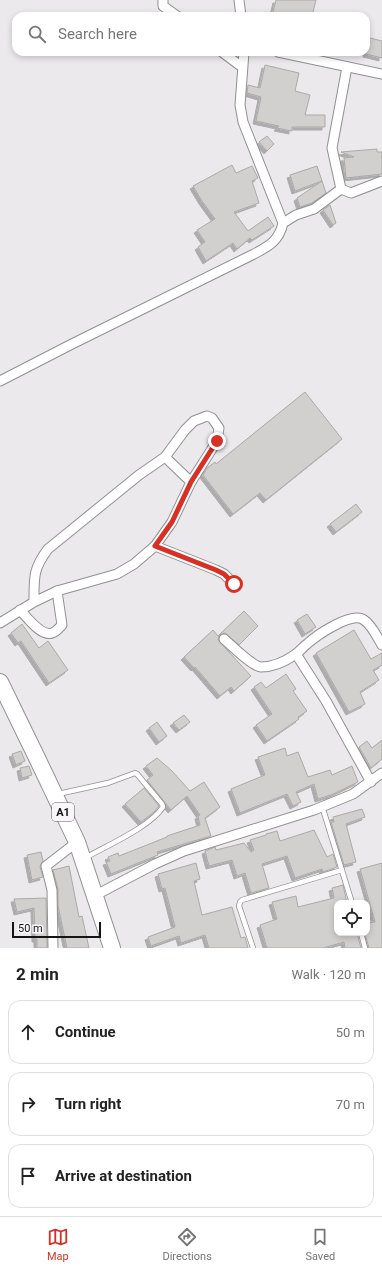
<!DOCTYPE html>
<html lang="en">
<head>
<meta charset="utf-8">
<style>
	:root { --surface:#fff; --page:#f6f6f6; --text:#222; --muted:#767676; --line:#e0e0e0; --accent:#d93025 }
	body { margin:0; font-family:Roboto,sans-serif; background:var(--page); color:var(--text) }
	.controls { position:absolute; right:12px; bottom:12px; display:grid; overflow:hidden; border-radius:8px; box-shadow:0 2px 6px #0003 }
	.controls button { width:36px; height:36px; display:grid; place-items:center; padding:0; border:0; border-bottom:1px solid var(--line); background:var(--surface); color:var(--text); font:20px sans-serif }
	.scale { position:absolute; left:12px; bottom:10px; width:89px; box-sizing:border-box; padding-left:4px; border:2px solid #151415; border-top:0; font-size:11px; line-height:14px; white-space:nowrap; color:#151415; -webkit-text-stroke:3px #f8f6f9; paint-order:stroke }
	.stop { position:absolute; width:12px; height:12px; margin:-9px; border:3px solid #d93025; border-radius:50%; background:#fff }
	.stop.end { background:#d93025; border-color:#fff; box-shadow:0 1px 4px #0008 }
	.list { margin:0; padding:0; list-style:none }
	h2 { display:flex; justify-content:space-between; align-items:center; height:52px; margin:0; padding:0 16px; font-size:17px }
	h2 small { font-size:13px; font-weight:400; color:var(--muted) }
	.list li { display:grid; grid-template-columns:26px 1fr auto; gap:12px; align-items:center; box-sizing:border-box; height:64px; margin:0 8px 8px; padding:0 8px; border:1px solid var(--line); border-radius:12px }
	.list b { display:block; font-size:15px; white-space:nowrap }
	.list em { font-size:13px; font-style:normal; color:var(--muted) }
	.icon { flex:none; width:22px; height:22px; fill:none; stroke:currentColor; stroke-width:2; stroke-linecap:round; stroke-linejoin:round }
	.map { position:relative; flex:none; width:382px; height:948px; overflow:hidden }
	.search { position:absolute; background:var(--surface); box-shadow:0 2px 6px #0003; left:12px; right:12px; top:12px; height:44px; display:flex; align-items:center; gap:10px; box-sizing:border-box; padding:0 14px; border-radius:12px; color:var(--muted); font-size:15px }
	.sheet { height:268px; background:var(--surface) }
	nav { display:flex; justify-content:space-around; align-items:center; box-sizing:border-box; height:56px; border-top:1px solid var(--line); background:var(--surface); font-size:11px; color:var(--muted) }
	nav a { display:grid; justify-items:center; gap:2px }
	nav .on { color:var(--accent) }
	.map>svg:first-child { display:block }
	.building { fill:#d2d0ce; stroke:#aca9a7; filter:url(#shadow) }
	.lines { fill:none; stroke-linecap:round; stroke-linejoin:round }
	.service-casing { stroke:#919092; stroke-width:6 }
	.minor-casing { stroke:#919092; stroke-width:11 }
	.trunk-casing { stroke:#919092; stroke-width:18 }
	.service { stroke:#fff; stroke-width:4.5 }
	.minor { stroke:#fff; stroke-width:9 }
	.trunk { stroke:#fff; stroke-width:16 }
	.route { stroke:#d93025; stroke-width:5 }
	.labels { text-anchor:middle; stroke-width:4; stroke-linejoin:round; paint-order:stroke }
	.shield { fill:#f8f6f9; stroke:#595859; stroke-width:1 }
	.shield-label { font-size:11px; font-weight:bold; fill:#151415 }
</style>
</head>
<body>
<div class="map">
<svg width="382" height="948" viewBox="0 0 382 948">
	<defs>
		<filter id="shadow"><feDropShadow dx="-3" dy="3" stdDeviation="0" flood-color="#0004"/></filter>
	</defs>
	<rect width="100%" height="100%" fill="#ebe9ec"/>
	<g class="building">
		<polygon points="276,0 316,0 312,16 272,16"/>
		<polygon points="366,37 382,41 382,58 366,54"/>
		<polygon points="265,65 299,73 295,91 310,95 305,115 325,115 325,127 292,127 292,131 277,128 279,126 256,121 261,97 247,93 248,85 260,88"/>
		<polygon points="267,136 274,144 267,151 259,142"/>
		<polygon points="377,149 377,152 382,152 382,174 346,178 344,158 354,157 341,152"/>
		<polygon points="232,165 236,173 252,166 258,178 252,181 259,203 234,212 248,231 268,217 274,226 252,240 250,238 237,249 233,243 206,261 198,247 205,242 197,230 215,219 202,201 193,186"/>
		<polygon points="317,166 322,181 295,191 290,175"/>
		<polygon points="322,181 326,193 312,203 300,207 297,198"/>
		<polygon points="330,205 336,223 333,225 323,210"/>
		<polygon points="305,392 342,439 266,500 260,493 233,514 203,475 207,468 215,462 216,464"/>
		<polygon points="356,504 362,512 336,532 330,524"/>
		<polygon points="244,611 258,626 239,645 225,633 219,635 218,640 251,676 234,691 231,687 220,696 195,667 194,668 184,657 213,630 218,636"/>
		<polygon points="307,614 316,627 305,634 297,620"/>
		<polygon points="22,624 39,648 48,641 68,670 49,683 21,641 18,643 11,633"/>
		<polygon points="354,630 371,659 382,653 382,665 373,670 379,680 360,692 365,704 349,712 316,653"/>
		<polygon points="286,674 296,689 293,691 307,711 298,717 299,719 267,741 256,725 272,714 254,687 261,682 266,688"/>
		<polygon points="184,715 190,722 179,730 173,723"/>
		<polygon points="157,722 167,736 159,742 149,728"/>
		<polygon points="382,740 382,759 371,768 359,747 367,741 372,748"/>
		<polygon points="285,748 287,756 298,752 308,777 330,770 332,775 352,766 358,782 331,795 318,799 314,784 296,792 301,802 293,806 287,794 240,813 231,789 265,775 258,757"/>
		<polygon points="21,751 25,761 16,765 12,754"/>
		<polygon points="157,758 172,771 190,791 204,782 220,807 205,818 211,836 157,852 158,855 111,874 106,862 110,861 108,857 118,853 119,856 167,837 167,836 200,825 198,816 200,815 187,796 171,810 147,780 153,775 146,766"/>
		<polygon points="29,766 32,775 22,778 20,768"/>
		<polygon points="144,788 159,806 154,812 141,822 125,804"/>
		<polygon points="362,809 365,817 346,824 356,862 344,865 331,822 334,822 333,817"/>
		<polygon points="314,830 327,857 333,854 337,867 323,872 322,869 295,878 287,856 262,864 269,888 251,893 245,873 237,876 232,860 209,866 205,851 215,847 216,850 244,843 251,852 254,850 250,840 266,835 266,834 277,831 280,841"/>
		<polygon points="41,852 43,861 41,864 40,867 43,877 32,880 27,855"/>
		<polygon points="196,863 200,879 194,881 202,915 232,907 241,938 245,937 248,948 209,948 205,935 181,943 179,936 151,946 148,937 175,927 165,888 162,889 158,874"/>
		<polygon points="382,863 382,948 369,948 365,933 367,933 367,923 375,922 360,869"/>
		<polygon points="69,866 79,917 82,916 89,948 67,948 58,906 58,889 53,870"/>
		<polygon points="343,885 347,903 337,903 337,933 357,933 361,948 345,948 344,942 323,948 267,948 260,925 277,919 272,902 296,896 298,907 334,898 332,888"/>
		<polygon points="46,898 47,948 37,948 37,939 35,939 34,908 17,912 14,899"/>
	</g>
	<g class="lines">
		<defs>
			<g id="service">
				<path d="M58 794 108 783 135 773 137 774 162 804 163 807C150 827 106 846 85 858"/>
				<polyline points="322,806 352,903"/>
				<polyline points="361,933 365,948"/>
				<polyline points="253,948 239,906 240,902 242,900 342,870"/>
			</g>
			<g id="minor">
				<polyline points="163,0 163,6 177,16"/>
				<polyline points="239,0 241,16"/>
				<polyline points="222,52 242,67"/>
				<polyline points="278,52 382,74"/>
				<polyline points="347,67 332,148 341,189 351,193 382,181"/>
				<polyline points="283,223 296,215 314,209 341,189"/>
				<path d="M0 381 72 344 254 254C269 246 279 241 283 223L243 122 240 105 244 52"/>
				<polyline points="165,457 191,482"/>
				<polyline points="155,546 216,570 224,574 234,584"/>
				<path d="M20 610C27 617 41 637 52 633 56 632 59 628 62 625L57 591"/>
				<path d="M0 623 34 602 57 591 117 574 134 564 155 546 172 522 191 482 217 441 219 428 212 418 207 416 194 421 185 430 165 457 139 475 48 549C33 569 34 577 34 602"/>
				<path d="M224 639C232 646 252 666 261 667 273 667 286 661 296 654 300 651 303 647 307 644 317 635 352 611 364 620 372 625 377 637 382 645"/>
				<polyline points="296,654 326,701 371,782"/>
				<polyline points="94,896 155,864 184,851 314,810 353,794 382,773"/>
				<polyline points="53,948 52,890 46,866 77,842"/>
			</g>
			<polyline id="trunk" points="0,682 37,758 77,842 112,948"/>
		</defs>
		<use href="#service" class="service-casing"/>
		<use href="#minor" class="minor-casing"/>
		<use href="#trunk" class="trunk-casing"/>
		<use href="#service" class="service"/>
		<use href="#minor" class="minor"/>
		<use href="#trunk" class="trunk"/>
	</g>
	<g class="lines">
		<polyline class="route" points="217,441 191,482 172,522 155,546 216,570 224,574 234,584"/>
	</g>
	<g class="labels">
		<rect class="shield" x="52" y="803" width="22" height="18" rx="3"/>
		<g class="shield-label">
			<text x="63" y="816">A1</text>
		</g>
	</g>
</svg>
<div class="controls">
<button><svg class="icon" aria-label="locate" viewBox="0 0 24 24"><circle cx="12" cy="12" r="6"/><path d="M12 2v4M12 18v4M2 12h4M18 12h4"/></svg></button>
</div>
<div class="scale">50 m</div>
<div class="stop" style="left:234px;top:584px"></div>
<div class="stop end" style="left:217px;top:441px"></div>
<div class="search"><svg class="icon" aria-label="search" viewBox="0 0 24 24"><circle cx="10" cy="10" r="6"/><path d="M15 15l6 6"/></svg>Search here</div>
</div>
<section class="sheet">
<h2>2 min<small>Walk · 120 m</small></h2>
<ul class="list">
<li><svg class="icon" aria-label="ahead" viewBox="0 0 24 24"><path d="M12 20V5M6 11l6-6 6 6"/></svg><div><b>Continue</b></div><em>50 m</em></li>
<li><svg class="icon" aria-label="right" viewBox="0 0 24 24"><path d="M7 20v-9h11M14 6l5 5-5 5"/></svg><div><b>Turn right</b></div><em>70 m</em></li>
<li><svg class="icon" aria-label="arrive" viewBox="0 0 24 24"><path d="M6 21V4h12l-3 4 3 4H6"/></svg><div><b>Arrive at destination</b></div></li>
</ul>
</section>
<nav>
<a class="on"><svg class="icon" aria-label="map" viewBox="0 0 24 24"><path d="M3 6l6-2 6 2 6-2v14l-6 2-6-2-6 2zM9 4v14M15 6v14"/></svg>Map</a>
<a><svg class="icon" aria-label="directions" viewBox="0 0 24 24"><path d="M12 3l9 9-9 9-9-9zM9 14v-3h6M13 9l2 2-2 2"/></svg>Directions</a>
<a><svg class="icon" aria-label="saved" viewBox="0 0 24 24"><path d="M7 4h10v16l-5-4-5 4z"/></svg>Saved</a>
</nav>
</body>
</html>
